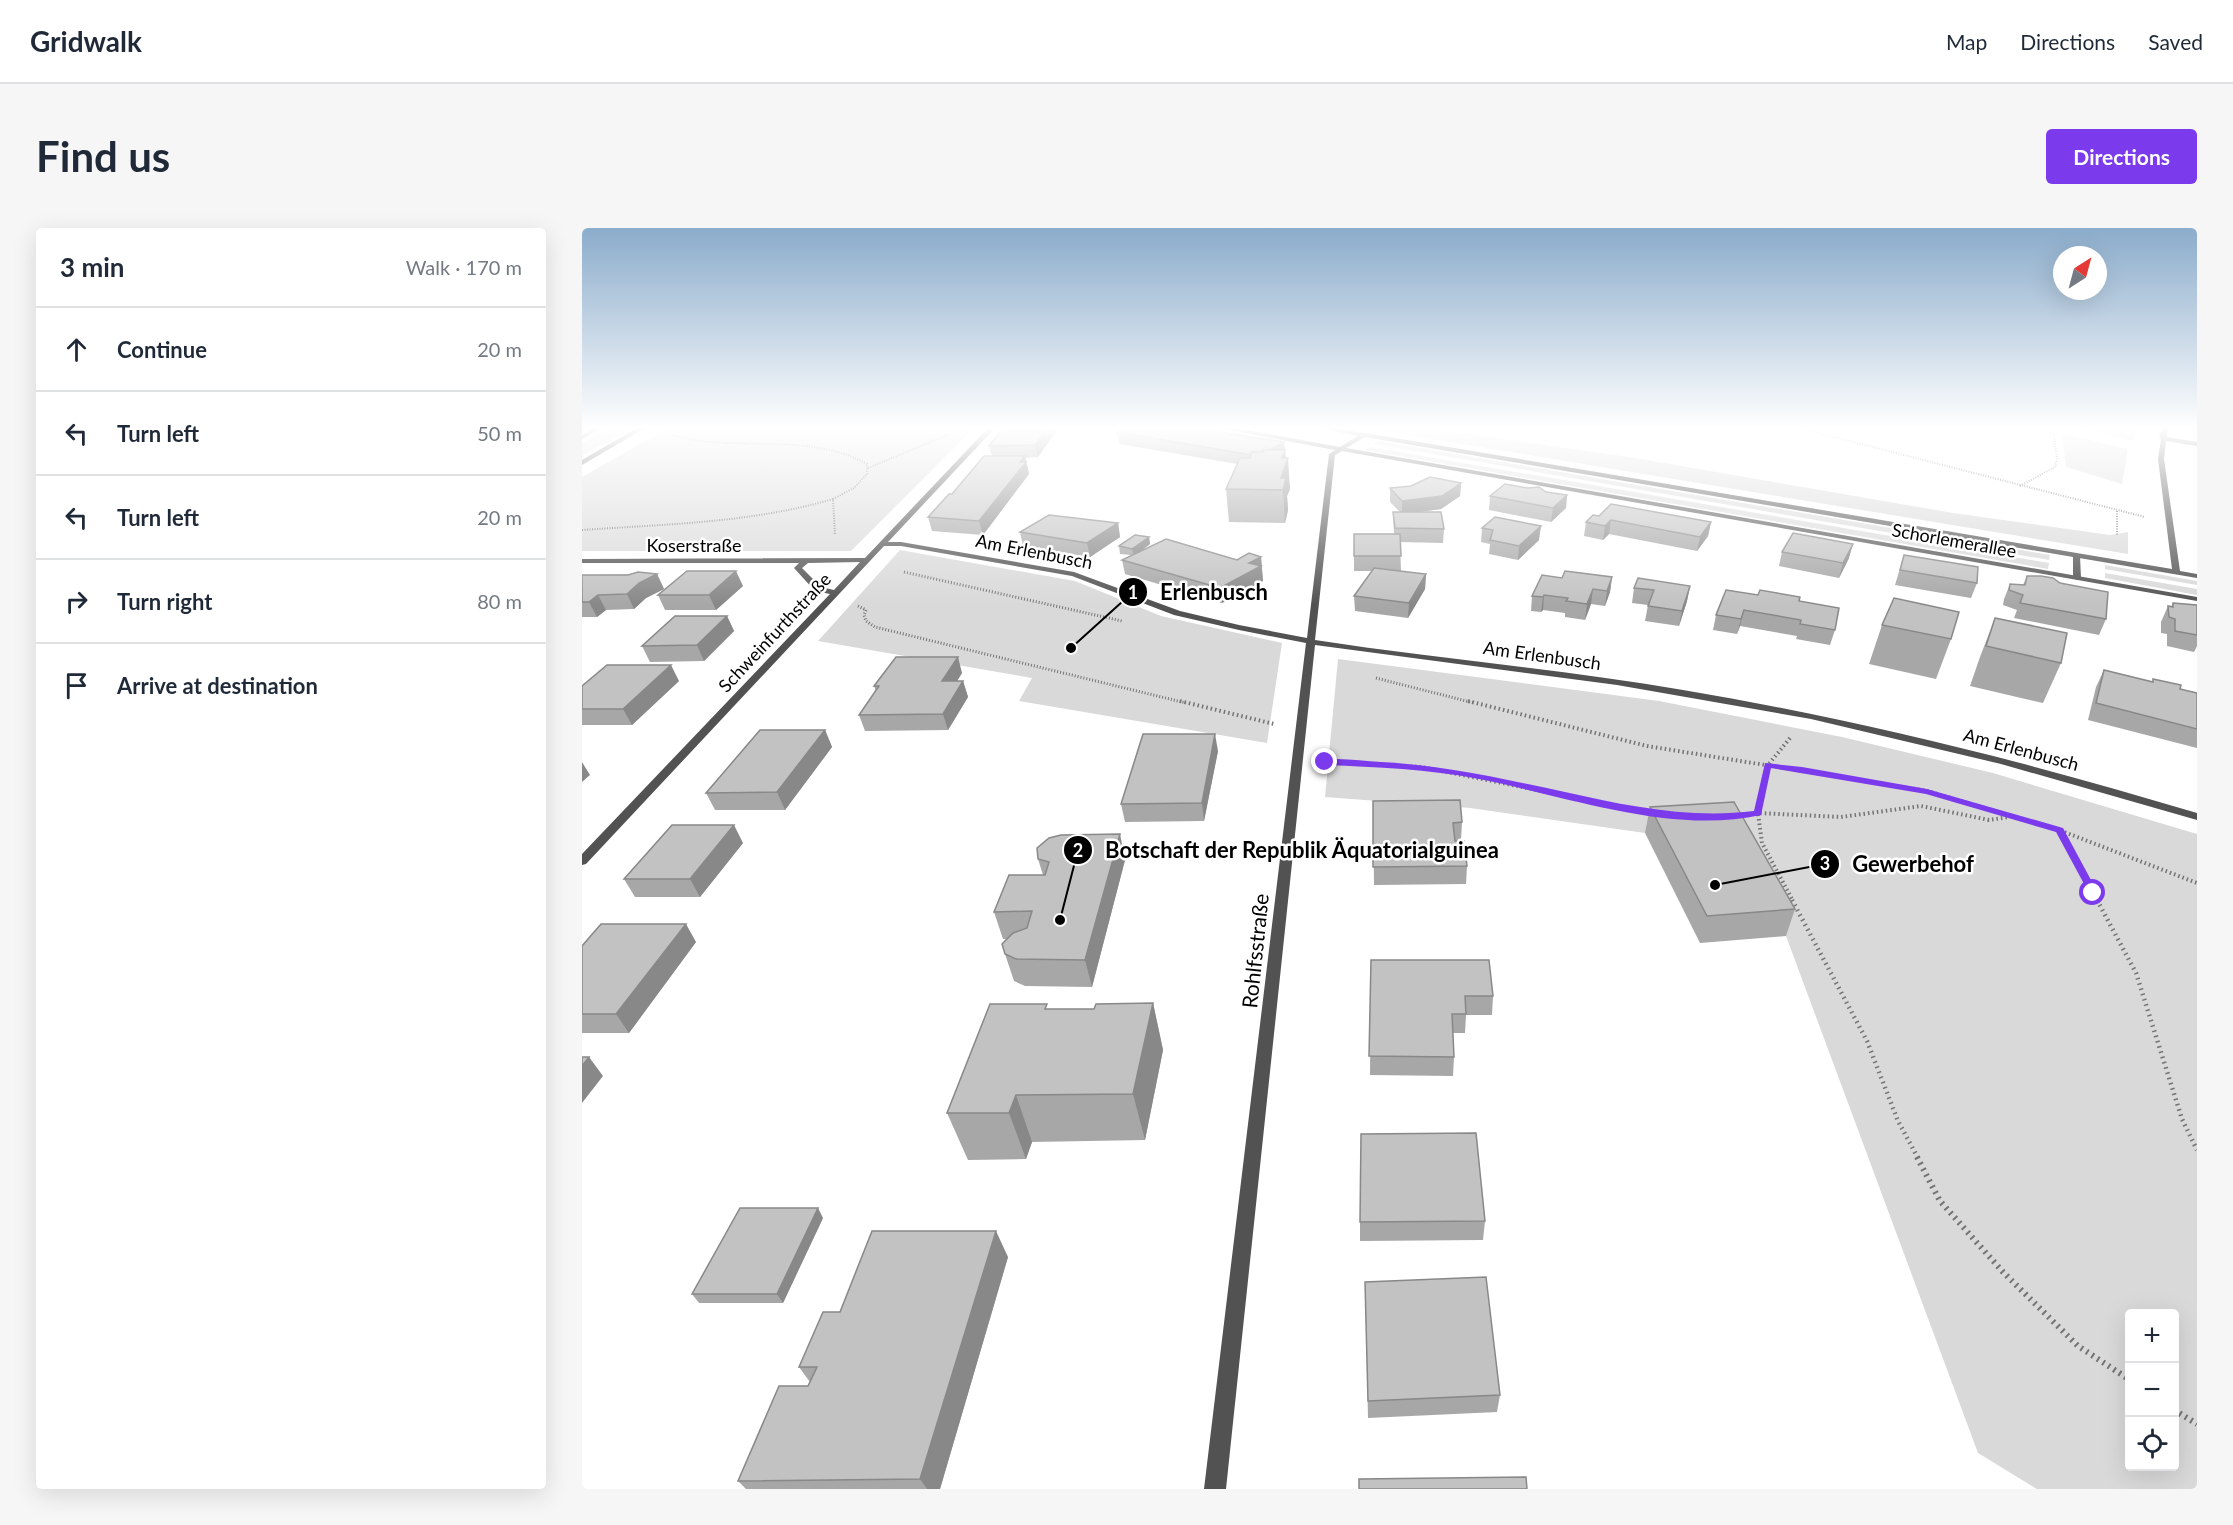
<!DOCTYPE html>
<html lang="en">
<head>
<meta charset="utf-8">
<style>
	:root { --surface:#fff; --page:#f6f6f7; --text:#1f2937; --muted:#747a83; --line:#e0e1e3; --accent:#7c3aed }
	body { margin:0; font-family:Lato,sans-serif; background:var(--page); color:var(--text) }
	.controls { position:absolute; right:18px; bottom:18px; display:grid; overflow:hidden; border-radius:6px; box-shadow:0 6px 24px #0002 }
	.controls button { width:54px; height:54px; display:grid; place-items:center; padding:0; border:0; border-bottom:2px solid var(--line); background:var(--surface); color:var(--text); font:30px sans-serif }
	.compass { position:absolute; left:1471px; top:18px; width:54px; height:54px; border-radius:50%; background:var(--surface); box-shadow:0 6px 24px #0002; rotate:36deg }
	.stop { position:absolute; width:18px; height:18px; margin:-14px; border:4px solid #7c3aed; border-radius:50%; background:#fff }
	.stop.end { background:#7c3aed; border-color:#fff; box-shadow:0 2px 6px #0008 }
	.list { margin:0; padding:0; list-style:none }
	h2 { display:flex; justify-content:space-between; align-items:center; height:78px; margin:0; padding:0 24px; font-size:26px }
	h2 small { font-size:20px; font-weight:400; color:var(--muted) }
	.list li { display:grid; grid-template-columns:39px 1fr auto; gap:18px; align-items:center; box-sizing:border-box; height:84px; padding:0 24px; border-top:2px solid var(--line) }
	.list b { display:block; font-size:22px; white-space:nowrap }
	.list em { font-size:20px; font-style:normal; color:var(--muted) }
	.icon { flex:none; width:33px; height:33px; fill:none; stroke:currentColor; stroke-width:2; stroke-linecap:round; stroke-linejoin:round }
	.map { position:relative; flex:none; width:1615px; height:1261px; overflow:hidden; border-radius:6px }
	header { display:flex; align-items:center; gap:36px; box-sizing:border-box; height:84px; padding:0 30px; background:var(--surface); border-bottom:2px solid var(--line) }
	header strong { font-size:28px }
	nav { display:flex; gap:33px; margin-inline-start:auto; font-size:21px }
	.intro { display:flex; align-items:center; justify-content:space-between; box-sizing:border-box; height:144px; padding:0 36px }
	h1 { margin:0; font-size:42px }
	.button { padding:15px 27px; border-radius:6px; background:var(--accent); color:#fff; font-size:21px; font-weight:700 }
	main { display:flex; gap:36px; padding:0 36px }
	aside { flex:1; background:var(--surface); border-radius:6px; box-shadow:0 6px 24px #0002 }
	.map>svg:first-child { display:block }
	.green { fill:#d9d9d9; fill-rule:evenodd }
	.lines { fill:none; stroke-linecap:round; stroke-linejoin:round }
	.path-far4 { stroke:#747474; stroke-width:2; stroke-dasharray:1 1.5; stroke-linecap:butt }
	.path-far3 { stroke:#747474; stroke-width:3; stroke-dasharray:1 2; stroke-linecap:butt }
	.path-far2 { stroke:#747474; stroke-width:4; stroke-dasharray:1.5 3; stroke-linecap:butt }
	.path-far1 { stroke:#747474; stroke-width:4.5; stroke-dasharray:1.5 4; stroke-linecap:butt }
	.path { stroke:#747474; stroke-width:6; stroke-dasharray:2 4.5; stroke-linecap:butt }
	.service { fill:#525252; fill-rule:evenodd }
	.minor { fill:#525252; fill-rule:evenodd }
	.tertiary { fill:#525252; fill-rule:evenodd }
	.wall { fill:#a7a7a7 }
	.shaded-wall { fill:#888 }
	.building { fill:#c2c2c2; stroke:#888; stroke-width:1.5 }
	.route { fill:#7c3aed }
	.labels { text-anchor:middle; stroke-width:5; stroke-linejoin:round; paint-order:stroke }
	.far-street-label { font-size:18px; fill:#000; stroke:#fff }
	.street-label { font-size:21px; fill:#000; stroke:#fff }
	.leader { fill:none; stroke:#000; stroke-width:2 }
	.callout-dot { fill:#000; stroke:#fff; stroke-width:2 }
	.mark-label { font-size:18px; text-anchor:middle; font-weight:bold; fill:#fff }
	.callout-label { font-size:22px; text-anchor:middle; font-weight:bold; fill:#000; stroke:#fff; stroke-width:5; stroke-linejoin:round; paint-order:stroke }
</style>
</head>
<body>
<header>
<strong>Gridwalk</strong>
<nav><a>Map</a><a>Directions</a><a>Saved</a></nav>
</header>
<div class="intro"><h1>Find us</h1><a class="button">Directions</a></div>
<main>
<aside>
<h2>3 min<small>Walk · 170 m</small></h2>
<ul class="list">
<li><svg class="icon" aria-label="ahead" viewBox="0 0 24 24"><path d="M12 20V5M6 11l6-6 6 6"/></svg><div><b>Continue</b></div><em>20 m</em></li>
<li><svg class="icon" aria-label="left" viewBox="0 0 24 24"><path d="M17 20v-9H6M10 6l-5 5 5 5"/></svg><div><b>Turn left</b></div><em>50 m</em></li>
<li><svg class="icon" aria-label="left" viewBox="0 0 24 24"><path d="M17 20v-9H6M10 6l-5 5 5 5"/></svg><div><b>Turn left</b></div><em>20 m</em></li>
<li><svg class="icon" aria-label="right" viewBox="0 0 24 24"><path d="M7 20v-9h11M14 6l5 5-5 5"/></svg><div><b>Turn right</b></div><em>80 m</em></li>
<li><svg class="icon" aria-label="arrive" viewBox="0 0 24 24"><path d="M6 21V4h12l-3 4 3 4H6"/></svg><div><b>Arrive at destination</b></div></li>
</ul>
</aside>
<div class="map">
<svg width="1615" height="1261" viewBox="0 0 1615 1261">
	<rect width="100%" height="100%" fill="#fff"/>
	<g class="green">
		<polygon points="784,200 843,200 1047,229 1371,285 1528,307 1546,304 1546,326"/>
		<polygon points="1494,200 1558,200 1551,213"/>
		<polygon points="26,201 50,200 0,228 0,215"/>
		<polygon points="391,201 269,323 0,323 0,249 83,202"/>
		<polygon points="1480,206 1546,221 1540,256 1484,239"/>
		<polygon points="797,213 1468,327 1467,332 792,216"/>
		<polygon points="788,219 1467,335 1466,341 783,222"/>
		<polygon points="318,322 493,353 579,388 700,415 685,515 437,473 450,450 236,413"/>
		<polygon points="1523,337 1615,353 1615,357 1523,341"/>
		<polygon points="1523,345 1615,361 1615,367 1523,350"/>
		<path d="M756 431 1077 473 1260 509 1411 545 1615 606V1261H1455L1396 1225 1204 708 1146 600 1063 605 888 580 743 569ZM1548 1086H1592V1238H1548Z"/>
	</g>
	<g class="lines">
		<g class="path-far4">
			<polyline points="1217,200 1563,289"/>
			<path d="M83 206C98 209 114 213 129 214 181 218 238 210 285 236V246L272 260 251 271 253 307"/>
			<polyline points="286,240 368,206"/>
			<polyline points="1438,258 1473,239 1475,231 1472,206 1456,200"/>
			<polyline points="1535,283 1535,308"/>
			<path d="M0 302C85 296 169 295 251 271"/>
		</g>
		<g class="path-far3">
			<polyline points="322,344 540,393"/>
			<polyline points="276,378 284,382 282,387 284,393 293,399 604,475"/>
			<polyline points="794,450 892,475"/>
		</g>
		<g class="path-far2">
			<polyline points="598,473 692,496"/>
			<polyline points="886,473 1065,518 1345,563 1477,602 1615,655"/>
			<polyline points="1208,510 1186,537 1176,585 1180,615 1211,673"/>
			<polyline points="743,534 840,539 1070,585"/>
			<polyline points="1156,588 1176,585 1259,589 1339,578 1407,592 1427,589"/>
			<polyline points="1477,602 1515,673"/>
		</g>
		<g class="path-far1">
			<polyline points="1210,672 1285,813 1316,893 1336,930"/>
			<polyline points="1515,672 1554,745 1600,891 1615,922"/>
		</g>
		<g class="path">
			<polyline points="1335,929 1358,973 1421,1044 1496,1118 1548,1152"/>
			<polyline points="1592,1182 1615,1196"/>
		</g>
		<polygon class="service" points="1491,326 1498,328 1499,350 1495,352 1491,350"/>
		<path class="minor" d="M406 200H413L306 314H319L492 344 598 383 657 397 725 410 747 226 753 222 637 200H653L758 219 776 208 738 200H754L1590 341 1576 231 1579 211 1577 210 1580 200H1586L1585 209 1615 214V218L1584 213 1582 231 1598 343 1615 346V350L783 209 764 220 1615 369V373L760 223 753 227 733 412C856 431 979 441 1101 462 1275 491 1446 534 1615 585V592L1419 536 1229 491 1035 457 733 417 644 1261H622L724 415 657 402 592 387 490 348 319 318H302L4 636 0 637V626L248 366 233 363 212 340 217 335H0V331L283 330ZM278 334 252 362 239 359 220 340 226 335Z"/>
		<g class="tertiary">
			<polygon points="11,200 19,200 0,211 0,207"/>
			<polygon points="55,200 63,200 0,237 0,232"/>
		</g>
	</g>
	<g class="wall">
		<polygon points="427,201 476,201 456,229 443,230 447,246 401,307 350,303 346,289 410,228 407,218 424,204"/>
		<polygon points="535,204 702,214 708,261 705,268 706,282 703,295 647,294 644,261 655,236 537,216"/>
		<polygon points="879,255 878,268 859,281 839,284 862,301 861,315 818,314 819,343 812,343 844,346 843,361 826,390 773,383 772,368 790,343 772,343 772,328 812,306 811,284 818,284 808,274 808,260"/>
		<polygon points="964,264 985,267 984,280 969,294 907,282 908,268"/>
		<polygon points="1017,288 1129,294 1126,308 1115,323 1027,306 1021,312 1002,308 1004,294"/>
		<polygon points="536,295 538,309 508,329 441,318 438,304"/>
		<polygon points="900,300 957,312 936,332 907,326 908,316 899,314"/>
		<polygon points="567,309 568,316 558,324 655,332 679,329 681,353 640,375 543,346 540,332 549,327 538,326 537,318"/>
		<polygon points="1200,324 1267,330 1257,350 1197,338"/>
		<polygon points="1322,327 1395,355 1389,370 1313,357"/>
		<polygon points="75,346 82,361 64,370 52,381 24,382 15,389 0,389 0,347"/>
		<polygon points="1445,348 1524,391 1517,407 1432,390 1435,382 1421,377 1422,371 1428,356 1441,357"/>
		<polygon points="1030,349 1028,364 1023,378 1009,376 1003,392 983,389 983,385 961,382 959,384 949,383 950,368 980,350"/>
		<polygon points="161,358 134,382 83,382 76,367"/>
		<polygon points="1108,358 1105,373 1097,398 1063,393 1066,377 1050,375 1052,360"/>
		<polygon points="1217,373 1253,402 1248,417 1214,411 1215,408 1158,398 1155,406 1131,402 1134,387"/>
		<polygon points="1591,375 1615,377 1615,418 1612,424 1585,418 1585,406 1579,405 1579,394 1586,378 1589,379"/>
		<polygon points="145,388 152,403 122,433 68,434 60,418"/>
		<polygon points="1413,390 1479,435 1461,475 1388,458 1398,429"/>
		<polygon points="1300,397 1369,411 1354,451 1287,436"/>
		<polygon points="1522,442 1570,454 1571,451 1598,461 1615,465 1615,520 1506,492 1514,459"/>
		<polygon points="380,445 375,453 381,453 386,469 366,502 283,503 277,487 294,463 292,458"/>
		<polygon points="97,453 50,497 0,497 0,458"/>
		<polygon points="243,502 250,519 203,582 133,582 124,565"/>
		<polygon points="636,523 622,593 543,594 539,576"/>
		<polygon points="791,573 880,594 879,612 885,638 884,656 792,657"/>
		<polygon points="1068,579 1213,681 1204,708 1118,715 1063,605"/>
		<polygon points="161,615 118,669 53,669 42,651"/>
		<polygon points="456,631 543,632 510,759 443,758 432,753 423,726 426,711 421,711 412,684 461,647"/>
		<polygon points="114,714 47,805 0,805 0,718"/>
		<polygon points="789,732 911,768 910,787 884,787 883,805 871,805 872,829 871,848 788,847"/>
		<polygon points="571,775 581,822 563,912 450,914 444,931 386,932 365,885 467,781 512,781"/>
		<polygon points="241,990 201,1075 117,1075 110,1066"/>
		<polygon points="903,993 901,1012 778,1013 778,994"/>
		<polygon points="426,1029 358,1261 164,1261 156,1253 226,1158 228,1154 217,1139 258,1084"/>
		<polygon points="783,1054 918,1167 915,1184 786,1190"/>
	</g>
	<g class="shaded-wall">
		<polygon points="471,201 476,201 472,206"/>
		<polygon points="471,201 472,206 456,229 453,217 463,204"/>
		<polygon points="702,214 704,236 706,230 708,261 705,268 706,282 703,295 701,262 677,228"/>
		<polygon points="443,228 447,246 401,307 397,293"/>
		<polygon points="879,255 878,268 859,281 820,286 820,273"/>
		<polygon points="985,267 984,280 969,294 971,280"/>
		<polygon points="1029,292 1027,306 1021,312 1023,298"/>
		<polygon points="1129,294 1126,308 1115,323 1118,309"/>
		<polygon points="536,295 538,309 508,329 505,315"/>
		<polygon points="959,298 957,312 936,332 937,318"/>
		<polygon points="567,309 568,316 552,328 550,321"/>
		<polygon points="1271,316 1267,330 1257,350 1261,335"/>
		<polygon points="679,329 681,353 640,375 638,360 667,335"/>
		<polygon points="154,343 161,358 134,382 127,367"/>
		<polygon points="75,346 82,361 64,370 52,381 45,366 57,355"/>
		<polygon points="844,346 843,361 826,390 827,375"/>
		<polygon points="1030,349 1028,364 1023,378 1025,363"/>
		<polygon points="1108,358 1105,373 1097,398 1100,383"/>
		<polygon points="1011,361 1009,376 1003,392 1005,376"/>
		<polygon points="16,367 24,382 15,389 7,374"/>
		<polygon points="962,367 961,382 959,384 961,369"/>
		<polygon points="1162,382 1158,398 1155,406 1159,391"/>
		<polygon points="145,388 152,403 122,433 115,417"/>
		<polygon points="376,429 380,445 365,469 360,453"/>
		<polygon points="89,437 97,453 50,497 41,481"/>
		<polygon points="381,453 386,469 366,502 361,486"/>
		<polygon points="243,502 250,519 203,582 195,564"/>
		<polygon points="633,506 636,523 622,593 620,575"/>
		<polygon points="0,534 8,547 0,554"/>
		<polygon points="152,597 161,615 118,669 108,651"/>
		<polygon points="538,606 543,632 510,759 503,732"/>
		<polygon points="104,696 114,714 47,805 34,786"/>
		<polygon points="571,775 581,822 563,912 551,866"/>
		<polygon points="7,829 21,848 0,875 0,838"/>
		<polygon points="434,867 450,914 444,931 427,885"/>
		<polygon points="236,980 241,990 201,1075 195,1066"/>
		<polygon points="414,1003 426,1029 358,1261 345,1261 338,1251"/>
	</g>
	<g class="building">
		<polygon points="427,201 470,201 464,210 463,204 424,204"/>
		<polygon points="544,201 619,201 702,214 688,222 682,222 681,224 670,224 669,227 535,204"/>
		<polygon points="418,204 463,204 453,217 407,218"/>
		<polygon points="682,222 703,222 700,230 706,230 699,250 704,250 701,262 644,261 658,230 668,230 670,224 681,224"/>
		<polygon points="402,228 443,228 438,234 444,234 397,293 346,289 367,266 370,266"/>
		<polygon points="848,249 879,255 860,268 820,273 808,260 829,258"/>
		<polygon points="923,256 946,260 957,259 964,264 985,267 971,280 908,268"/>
		<polygon points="1029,276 1129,294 1118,309 1029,292 1023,298 1004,294 1011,287 1017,288"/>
		<polygon points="811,284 859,284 862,301 813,300"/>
		<polygon points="467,287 536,295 505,315 438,304"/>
		<polygon points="913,289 959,298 937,318 908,312 911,302 900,300"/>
		<polygon points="1211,305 1271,316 1261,335 1200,324"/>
		<polygon points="772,306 818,306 819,328 772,328"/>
		<polygon points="553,307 567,309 550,321 537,318"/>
		<polygon points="584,311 655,332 667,325 679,329 667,335 679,338 638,360 540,332"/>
		<polygon points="1322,327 1396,339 1395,355 1318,342"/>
		<polygon points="792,340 844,346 827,375 772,368"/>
		<polygon points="105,343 154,343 127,367 76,367"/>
		<polygon points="983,343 1030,349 1025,363 1011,361 1005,376 984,373 986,370 962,367 961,369 950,368 960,347 980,350"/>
		<polygon points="56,344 75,346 57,355 45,366 16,367 7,374 0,374 0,347 46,347"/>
		<polygon points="1445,348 1459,348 1471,350 1478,355 1526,364 1524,391 1438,375 1441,367 1427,362 1428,356 1443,357"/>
		<polygon points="1056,350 1108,358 1100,383 1066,378 1072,362 1052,360"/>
		<polygon points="1144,362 1176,367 1178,362 1218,369 1217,373 1257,380 1253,402 1218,396 1219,392 1162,382 1159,391 1134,387"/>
		<polygon points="1312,370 1377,384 1369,411 1300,397"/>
		<polygon points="1591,375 1615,377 1615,407 1593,403 1593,391 1587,389 1586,378 1591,379"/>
		<polygon points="93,388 145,388 115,417 60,418"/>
		<polygon points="1413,390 1485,405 1479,435 1404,418"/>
		<polygon points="314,429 376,429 360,453 381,453 361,486 277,487 297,458 292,458"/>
		<polygon points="25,437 89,437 41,481 0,481 0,458"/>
		<polygon points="1522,442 1571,454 1571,451 1599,457 1598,461 1615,465 1615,501 1514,475"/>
		<polygon points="178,502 243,502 195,564 124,565"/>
		<polygon points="561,506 633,506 620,575 539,576"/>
		<polygon points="878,572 880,594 871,595 873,613 882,613 885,638 791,639 791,573"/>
		<polygon points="1152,574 1213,681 1125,688 1068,579"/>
		<polygon points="90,597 152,597 108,651 42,651"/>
		<polygon points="538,606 503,732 434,731 423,726 420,716 431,705 445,700 450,683 412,684 427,647 463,647 467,634 456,631 455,620 467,610 479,607"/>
		<polygon points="19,696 104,696 34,786 0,786 0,718"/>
		<polygon points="789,732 907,732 911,768 883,768 884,786 870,786 872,829 787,828"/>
		<polygon points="571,775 551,866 434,867 427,885 365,885 408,776 465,776 463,781 512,781 514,776"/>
		<polygon points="0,829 7,829 0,838"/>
		<polygon points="894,905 903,993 778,994 779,906"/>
		<polygon points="158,980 236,980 195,1066 110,1066"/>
		<polygon points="290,1003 414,1003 338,1251 156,1253 197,1158 226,1158 235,1139 217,1139 241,1084 258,1084"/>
		<polygon points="904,1049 918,1167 786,1173 783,1054"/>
		<polygon points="944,1249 945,1261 777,1261 777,1251"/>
	</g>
	<linearGradient id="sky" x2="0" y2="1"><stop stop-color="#8baccb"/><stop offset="0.53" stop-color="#fff"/><stop offset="1" stop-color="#fff" stop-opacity="0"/></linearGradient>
	<rect width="1615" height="377" fill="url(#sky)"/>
	<path class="route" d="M740 532C758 529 780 533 799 534 861 537 922 551 983 564 1045 578 1108 591 1172 583L1183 535 1220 539 1345 561 1481 600 1516 665 1515 667H1508L1474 604 1344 566 1189 540 1179 587C1089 607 985 568 897 551 846 541 795 539 743 537L740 536Z"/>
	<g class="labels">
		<g class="far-street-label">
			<text transform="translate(1372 313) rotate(10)" y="6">Schorlemerallee</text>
			<text x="112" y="324">Koserstraße</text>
			<text transform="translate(452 324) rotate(11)" y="6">Am Erlenbusch</text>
			<text transform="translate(193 405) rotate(-47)" y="6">Schweinfurthstraße</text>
			<text transform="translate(960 428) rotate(8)" y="6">Am Erlenbusch</text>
			<text transform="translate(1439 522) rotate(15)" y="6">Am Erlenbusch</text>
		</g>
		<g class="street-label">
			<text transform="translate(674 723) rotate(-84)" y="7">Rohlfsstraße</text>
		</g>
	</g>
	<path class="leader" d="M489 420L551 364M478 692L496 622M1133 657L1243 636"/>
	<g class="callout-dot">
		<circle cx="489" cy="420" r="6"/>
		<circle cx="478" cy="692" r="6"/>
		<circle cx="1133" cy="657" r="6"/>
		<circle cx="551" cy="364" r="15"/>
		<circle cx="496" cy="622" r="15"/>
		<circle cx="1243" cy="636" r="15"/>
	</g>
	<g class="mark-label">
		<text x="551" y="371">1</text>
		<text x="496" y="629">2</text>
		<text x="1243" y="642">3</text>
	</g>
	<g class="callout-label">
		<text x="632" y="372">Erlenbusch</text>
		<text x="720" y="630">Botschaft der Republik Äquatorialguinea</text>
		<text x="1331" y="644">Gewerbehof</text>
	</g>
</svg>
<div class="controls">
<button>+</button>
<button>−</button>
<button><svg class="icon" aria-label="locate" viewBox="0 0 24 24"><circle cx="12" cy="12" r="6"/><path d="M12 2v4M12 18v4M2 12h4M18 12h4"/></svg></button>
</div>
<svg class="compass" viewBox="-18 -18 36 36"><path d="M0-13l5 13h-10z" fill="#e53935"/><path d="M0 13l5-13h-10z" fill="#747a83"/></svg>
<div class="stop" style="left:1511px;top:665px"></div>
<div class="stop end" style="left:743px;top:534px"></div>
</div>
</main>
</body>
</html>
